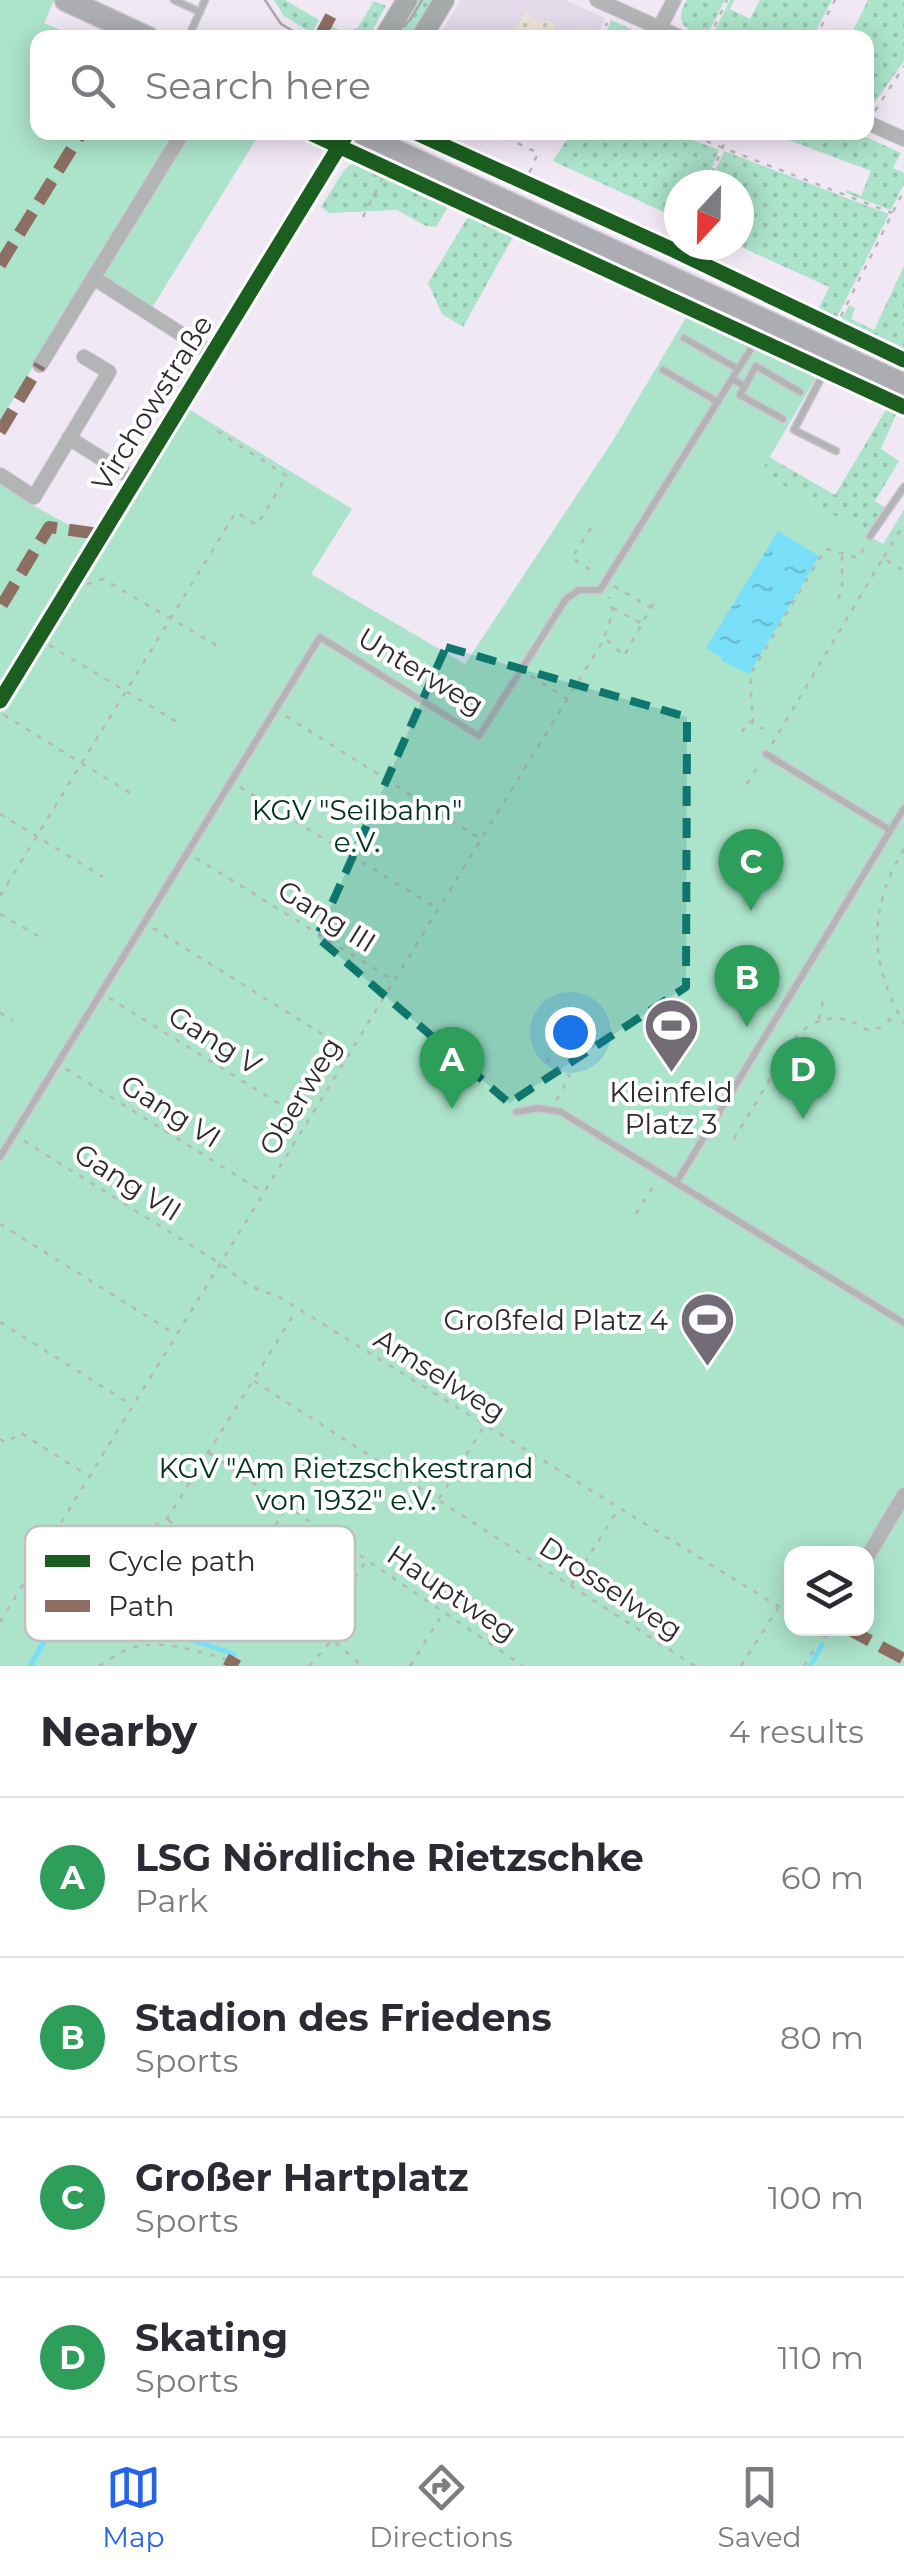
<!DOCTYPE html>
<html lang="en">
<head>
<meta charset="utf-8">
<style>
	:root { --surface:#fff; --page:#f2f2f3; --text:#2b2b33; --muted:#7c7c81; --line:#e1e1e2; --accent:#2563eb }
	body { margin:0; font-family:Montserrat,sans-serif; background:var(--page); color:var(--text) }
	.controls { position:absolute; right:30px; bottom:30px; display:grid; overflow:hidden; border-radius:20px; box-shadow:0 5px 25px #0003 }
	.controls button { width:90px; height:90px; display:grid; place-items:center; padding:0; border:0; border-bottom:2px solid var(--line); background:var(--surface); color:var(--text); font:50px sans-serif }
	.compass { position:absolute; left:664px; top:170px; width:90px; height:90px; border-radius:50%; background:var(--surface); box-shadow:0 5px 25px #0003; rotate:202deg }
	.you { position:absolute; left:570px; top:1032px; width:35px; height:35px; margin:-25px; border:8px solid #fff; border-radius:50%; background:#1a73e8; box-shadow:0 0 0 15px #1a73e833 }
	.badge { display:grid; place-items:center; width:65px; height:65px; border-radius:50%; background:var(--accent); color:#fff; font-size:32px; font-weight:700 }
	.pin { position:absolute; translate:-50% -82px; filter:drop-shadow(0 2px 5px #0008) }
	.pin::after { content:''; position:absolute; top:52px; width:35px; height:30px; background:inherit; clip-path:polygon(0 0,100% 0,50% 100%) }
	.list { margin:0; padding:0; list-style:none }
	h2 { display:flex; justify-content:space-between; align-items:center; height:130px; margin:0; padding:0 40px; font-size:42px }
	h2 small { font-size:32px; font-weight:400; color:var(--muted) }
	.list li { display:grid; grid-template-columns:65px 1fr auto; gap:30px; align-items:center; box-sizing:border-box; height:160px; padding:0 40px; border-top:2px solid var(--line) }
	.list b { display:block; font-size:38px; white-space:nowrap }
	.list p { margin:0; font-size:32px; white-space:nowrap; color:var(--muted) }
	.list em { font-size:32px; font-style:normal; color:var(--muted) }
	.icon { flex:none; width:55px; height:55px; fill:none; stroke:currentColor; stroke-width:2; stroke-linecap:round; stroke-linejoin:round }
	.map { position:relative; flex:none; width:904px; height:1666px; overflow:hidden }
	.search { position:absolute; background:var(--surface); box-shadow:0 5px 25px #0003; left:30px; right:30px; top:30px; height:110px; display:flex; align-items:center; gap:25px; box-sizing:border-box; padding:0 35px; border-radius:20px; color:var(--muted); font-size:38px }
	.sheet { height:770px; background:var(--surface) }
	nav { display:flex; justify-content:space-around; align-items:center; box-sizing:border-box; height:140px; border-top:2px solid var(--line); background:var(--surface); font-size:28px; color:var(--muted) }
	nav a { display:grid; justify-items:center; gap:5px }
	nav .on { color:var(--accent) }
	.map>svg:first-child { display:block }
	.education { fill:#e3daea }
	.grass { fill:url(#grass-dots) }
	.sand { fill:url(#sand-dots) }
	.green { fill:#ace3cb; fill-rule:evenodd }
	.water { fill:url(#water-ripples) }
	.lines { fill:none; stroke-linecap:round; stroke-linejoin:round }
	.stream { stroke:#79def7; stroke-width:5 }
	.lane-casing { stroke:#cdc6d1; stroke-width:9 }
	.street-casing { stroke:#cdc6d1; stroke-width:16 }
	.secondary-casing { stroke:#cdc6d1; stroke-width:22 }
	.primary-casing { stroke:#cdc6d1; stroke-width:25 }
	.path { stroke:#b7b7ba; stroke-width:2.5; stroke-dasharray:5 8; stroke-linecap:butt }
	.lane { stroke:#b2b4b6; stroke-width:6 }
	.street { stroke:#b2b4b6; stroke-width:14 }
	.secondary { stroke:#a7aaab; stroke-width:20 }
	.primary { stroke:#abadb0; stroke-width:22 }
	.tram { stroke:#aba8ae; stroke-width:2.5 }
	.quiet { stroke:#8d6e63; stroke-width:12; stroke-dasharray:25 12; stroke-linecap:butt }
	.cycleway-casing { stroke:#fff; stroke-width:21 }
	.cycleway { stroke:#1b5e20; stroke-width:15 }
	.marked { fill:#0f766e; fill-opacity:0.2; stroke:#0f766e; stroke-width:8; stroke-dasharray:20 12; stroke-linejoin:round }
	.labels { text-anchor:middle; stroke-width:8; stroke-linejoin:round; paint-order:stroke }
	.street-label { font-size:28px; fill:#2f2931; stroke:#fff }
	.park-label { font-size:28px; fill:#01331e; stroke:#fff }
	.poi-label { font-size:28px; fill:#2f2931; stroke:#fff }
	.key { fill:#fff; stroke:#c1bfc1; stroke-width:2.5 }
	.key-label { font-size:28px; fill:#2f2931 }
</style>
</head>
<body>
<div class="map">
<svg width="904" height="1666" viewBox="0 0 904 1666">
	<defs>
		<pattern id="grass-dots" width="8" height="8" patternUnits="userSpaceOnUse" patternTransform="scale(2.5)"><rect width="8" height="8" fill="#ace3cb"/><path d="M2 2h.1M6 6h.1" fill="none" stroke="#94c3af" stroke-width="1.8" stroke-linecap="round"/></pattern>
		<pattern id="sand-dots" width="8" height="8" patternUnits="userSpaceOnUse" patternTransform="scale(2.5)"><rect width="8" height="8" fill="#ede4d5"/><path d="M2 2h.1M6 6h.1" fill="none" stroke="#ccc4b7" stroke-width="1.8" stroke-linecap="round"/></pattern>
		<pattern id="water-ripples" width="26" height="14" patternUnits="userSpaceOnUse" patternTransform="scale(2.5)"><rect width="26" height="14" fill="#79def7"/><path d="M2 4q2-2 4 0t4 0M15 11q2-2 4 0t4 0" fill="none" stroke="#69bed4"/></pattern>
	</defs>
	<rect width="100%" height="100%" fill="#f1e8f5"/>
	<polygon class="education" points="461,0 565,0 605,18 598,37 447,38 440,33"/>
	<g class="grass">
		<polygon points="274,0 285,0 319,20 312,33 284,16"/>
		<polygon points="414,0 436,0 413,37 392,38"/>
		<path d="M687 0H725L706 37C684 29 673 23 687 0Z"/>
		<polygon points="730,0 734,0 730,9 750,19 760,0 832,0 812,38 732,37 715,30"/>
		<polygon points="868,0 904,0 904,61 875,102 867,99 866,38 850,37"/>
		<polygon points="374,1 386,6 369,37 323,34 328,24 350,36 354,28 357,29"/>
		<polygon points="611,20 649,37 604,37"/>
		<polygon points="571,133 675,133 719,150 705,185 679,185 679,219 553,161"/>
		<polygon points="770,133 857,133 901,153 893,168 904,173 904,184 891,210 846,193 847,190 861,196 871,171"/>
		<polygon points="724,151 889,214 834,323 816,314 829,287 737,245 739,185 709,185"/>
		<polygon points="354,162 449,205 436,227 426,226 397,210 330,213 321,207 344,170"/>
		<polygon points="469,215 513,237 463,327 442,314 428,283"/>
		<polygon points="904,266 904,358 838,326 849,305 855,308 851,319 874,330"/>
		<polygon points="887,408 897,412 881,449 899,461 875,501 888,509 862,538 760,472 769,457 835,495"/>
	</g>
	<polygon class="sand" points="526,12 539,22 552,21 558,37 513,33"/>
	<g class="green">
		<polygon points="0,0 54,0 44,23 77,37 38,38 38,132 260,133 145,319 85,282 0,421"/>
		<path d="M687 316 817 376 761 472 883 544 904 510V1666H0V481L31 504 105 545 187 408 352 509 311 574 465 664 614 439ZM792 1554H866V1629H792Z"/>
	</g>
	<polygon class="water" points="778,531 819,556 749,674 722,661 721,657 706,648"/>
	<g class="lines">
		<g class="stream">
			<polyline points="30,1666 78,1581 130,1619 234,1654"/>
			<polyline points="810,1666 822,1645"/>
		</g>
		<defs>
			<g id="lane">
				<polyline points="174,0 200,12"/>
				<polyline points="188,38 205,0"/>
				<polyline points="684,338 738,369"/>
				<polyline points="831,359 794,430 836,451"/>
				<polyline points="663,370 718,402"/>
				<polyline points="732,379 745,386 740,395 783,419"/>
				<polyline points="745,386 756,366 800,392"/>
				<polyline points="870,536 904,487"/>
				<polyline points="766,754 890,830"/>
				<polyline points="516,1112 538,1108 561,1112 904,1323"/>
				<polyline points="0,1157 320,637 479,736 566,599 579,590 600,590 765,326"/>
				<polyline points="676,1183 904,808"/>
			</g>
			<g id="street">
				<polyline points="597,0 682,38"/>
				<polyline points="660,27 674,0"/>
				<polyline points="866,122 904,139"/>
				<polyline points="94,278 212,354"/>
				<polyline points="40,365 183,132"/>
				<polyline points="69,438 134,479"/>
				<polyline points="0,475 34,497 109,372 84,357"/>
				<polyline points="0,701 348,132"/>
				<polyline points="866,1559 904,1495"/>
				<polyline points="825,1630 826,1629"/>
			</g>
			<g id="secondary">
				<polyline points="384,38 407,0"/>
				<polyline points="421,38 444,0"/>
			</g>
			<g id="primary">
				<polyline points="66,0 148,38"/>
				<polyline points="354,132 904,385"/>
			</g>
		</defs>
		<use href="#lane" class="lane-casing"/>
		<use href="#street" class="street-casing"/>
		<use href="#secondary" class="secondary-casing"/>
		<use href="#primary" class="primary-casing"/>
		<g class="path">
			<polyline points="601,38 607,23"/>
			<polyline points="709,38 727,0"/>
			<polyline points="815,38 835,0"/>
			<polyline points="875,111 904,66"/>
			<polyline points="494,132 538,153 525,183"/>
			<polyline points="682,132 892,213"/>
			<polyline points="441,145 447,132"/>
			<polyline points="707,185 729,132"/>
			<polyline points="363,217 387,169"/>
			<polyline points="669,248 679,228"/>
			<polyline points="835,328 904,190"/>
			<polyline points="591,528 572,558 595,573"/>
			<polyline points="884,557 904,524"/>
			<polyline points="87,584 103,579 223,649"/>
			<polyline points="614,586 651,608"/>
			<polyline points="838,599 842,590 842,555"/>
			<polyline points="613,608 641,623"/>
			<polyline points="607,640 624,656 656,599"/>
			<polyline points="49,645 177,722"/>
			<polyline points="531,676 567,699"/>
			<polyline points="4,715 133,795"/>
			<polyline points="286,716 482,840"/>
			<polyline points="753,723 750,675 819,559 827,549 858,558 865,546"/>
			<polyline points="742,732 749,721 763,729"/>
			<polyline points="772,744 883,558 904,571"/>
			<polyline points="747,784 759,764"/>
			<polyline points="240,787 438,909"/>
			<polyline points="0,814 103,877"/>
			<path d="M904 849C868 908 869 964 904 1023"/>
			<polyline points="196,858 393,980"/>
			<polyline points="0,896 236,512 257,525 287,476 211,427"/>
			<polyline points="0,914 45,940"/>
			<polyline points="153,928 349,1051"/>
			<polyline points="109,998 307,1121"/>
			<polyline points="0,1013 13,1021"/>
			<polyline points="819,1019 823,1001"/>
			<polyline points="546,1059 570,1076 556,1101"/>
			<polyline points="66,1069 263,1192"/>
			<path d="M734 1139 794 1039C808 1022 829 1014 851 1021 858 1024 864 1031 872 1030 882 1029 890 1019 898 1012"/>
			<polyline points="24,1141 221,1264 248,1285 281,1298 792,1615"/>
			<polyline points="636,1214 655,1183"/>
			<polyline points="0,1224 175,1334"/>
			<polyline points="0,1322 130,1404"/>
			<polyline points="254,1381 695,1666"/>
			<polyline points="0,1439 6,1443 21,1433 87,1475"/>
			<polyline points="209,1453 523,1666"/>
			<polyline points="439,1499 484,1426"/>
			<polyline points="168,1520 306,1616 362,1666"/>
			<polyline points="137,1544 147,1529 167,1519 296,1311"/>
			<polyline points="262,1548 287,1506"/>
			<polyline points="571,1585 617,1511"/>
			<polyline points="340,1600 367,1560"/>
			<polyline points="176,1616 216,1555"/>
			<polyline points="0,1622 603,641 613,612 609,597"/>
			<polyline points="248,1632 273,1594"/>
			<path d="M99 1666C108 1661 118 1653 128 1649 159 1638 195 1651 226 1659"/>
			<polyline points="309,1666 331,1641"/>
			<polyline points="410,1666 443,1613"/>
			<polyline points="741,1666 778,1608"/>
			<polyline points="804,1666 817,1645"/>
		</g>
		<use href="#lane" class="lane"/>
		<use href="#street" class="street"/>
		<use href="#secondary" class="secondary"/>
		<use href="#primary" class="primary"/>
		<g class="tram">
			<polyline points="265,0 281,24 305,38"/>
			<polyline points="390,38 410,20 422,0"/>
		</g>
		<g class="quiet">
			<polyline points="319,38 334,10"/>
			<polyline points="0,265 82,132"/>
			<polyline points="0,432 40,365"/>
			<polyline points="2,605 49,527 92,533 98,537"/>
			<polyline points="848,1629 904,1659"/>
			<polyline points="226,1659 238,1666"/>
		</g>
		<defs>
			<g id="cycleway">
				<polyline points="308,132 904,407"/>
				<polyline points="414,132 669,248 904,360"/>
				<polyline points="0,701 348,132"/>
			</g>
		</defs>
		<use href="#cycleway" class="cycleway-casing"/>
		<use href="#cycleway" class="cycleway"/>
	</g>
	<path class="marked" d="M446 647 687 717 686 987 509 1103 317 937Z"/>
	<defs>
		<symbol id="stadium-pin" viewBox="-11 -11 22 30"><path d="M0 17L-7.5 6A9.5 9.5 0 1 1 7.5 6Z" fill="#736c76" stroke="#fff"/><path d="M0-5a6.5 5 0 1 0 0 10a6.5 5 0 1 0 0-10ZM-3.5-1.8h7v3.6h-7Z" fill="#fff"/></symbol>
	</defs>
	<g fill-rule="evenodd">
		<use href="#stadium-pin" x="640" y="994" width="63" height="86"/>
		<use href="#stadium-pin" x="676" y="1288" width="63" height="86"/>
	</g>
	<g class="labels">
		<g class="street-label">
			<text transform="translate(152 403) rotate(-58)" y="10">Virchowstraße</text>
			<text transform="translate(421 671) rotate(31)" y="10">Unterweg</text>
			<text transform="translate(327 916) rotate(32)" y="10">Gang III</text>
			<text transform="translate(215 1040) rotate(32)" y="10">Gang V</text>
			<text transform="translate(300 1096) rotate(-59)" y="10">Oberweg</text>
			<text transform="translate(171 1111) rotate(32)" y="10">Gang VI</text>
			<text transform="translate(128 1182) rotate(32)" y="10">Gang VII</text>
			<text transform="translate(440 1375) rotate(32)" y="10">Amselweg</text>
			<text transform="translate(611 1588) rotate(33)" y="10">Drosselweg</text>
			<text transform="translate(452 1593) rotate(34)" y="10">Hauptweg</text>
		</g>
		<g class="park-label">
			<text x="357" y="820">KGV "Seilbahn"<tspan x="357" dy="32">e.V.</tspan></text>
			<text x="346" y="1478">KGV "Am Rietzschkestrand<tspan x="346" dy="32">von 1932" e.V.</tspan></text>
		</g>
		<g class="poi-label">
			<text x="671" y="1102">Kleinfeld<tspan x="671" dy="32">Platz 3</tspan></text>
			<text x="668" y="1330" text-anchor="end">Großfeld Platz 4</text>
		</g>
	</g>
	<rect x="25" y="1526" width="330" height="115" rx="15" class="key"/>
	<rect x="45" y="1555" width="45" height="12" fill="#1b5e20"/>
	<rect x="45" y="1600" width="45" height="12" fill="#8d6e63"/>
	<g class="key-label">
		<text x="108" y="1571">Cycle path</text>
		<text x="108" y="1616">Path</text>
	</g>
</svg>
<div class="controls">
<button><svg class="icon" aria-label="layers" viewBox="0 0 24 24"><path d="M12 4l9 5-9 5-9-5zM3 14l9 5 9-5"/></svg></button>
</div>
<svg class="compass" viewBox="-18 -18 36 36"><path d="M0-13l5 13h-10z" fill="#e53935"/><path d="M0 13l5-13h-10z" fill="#7c7c81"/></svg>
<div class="you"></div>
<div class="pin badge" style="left:452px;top:1109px;background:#2e9e5b">A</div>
<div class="pin badge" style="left:747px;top:1027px;background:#2e9e5b">B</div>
<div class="pin badge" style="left:751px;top:911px;background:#2e9e5b">C</div>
<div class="pin badge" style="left:803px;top:1119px;background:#2e9e5b">D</div>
<div class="search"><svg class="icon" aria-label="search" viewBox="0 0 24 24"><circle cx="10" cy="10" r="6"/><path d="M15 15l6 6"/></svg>Search here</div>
</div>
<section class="sheet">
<h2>Nearby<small>4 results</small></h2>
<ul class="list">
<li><span class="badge" style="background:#2e9e5b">A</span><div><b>LSG Nördliche Rietzschke</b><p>Park</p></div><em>60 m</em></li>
<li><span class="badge" style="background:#2e9e5b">B</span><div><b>Stadion des Friedens</b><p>Sports</p></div><em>80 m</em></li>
<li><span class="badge" style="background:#2e9e5b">C</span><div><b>Großer Hartplatz</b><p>Sports</p></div><em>100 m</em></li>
<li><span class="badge" style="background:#2e9e5b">D</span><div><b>Skating</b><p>Sports</p></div><em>110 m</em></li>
</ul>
</section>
<nav>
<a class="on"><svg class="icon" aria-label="map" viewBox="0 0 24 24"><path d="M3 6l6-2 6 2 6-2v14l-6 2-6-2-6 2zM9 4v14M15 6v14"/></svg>Map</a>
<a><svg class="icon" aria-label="directions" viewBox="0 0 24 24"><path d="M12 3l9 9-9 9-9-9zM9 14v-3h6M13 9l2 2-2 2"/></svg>Directions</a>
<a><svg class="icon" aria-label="saved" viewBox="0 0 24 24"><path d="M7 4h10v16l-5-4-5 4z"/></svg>Saved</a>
</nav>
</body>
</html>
